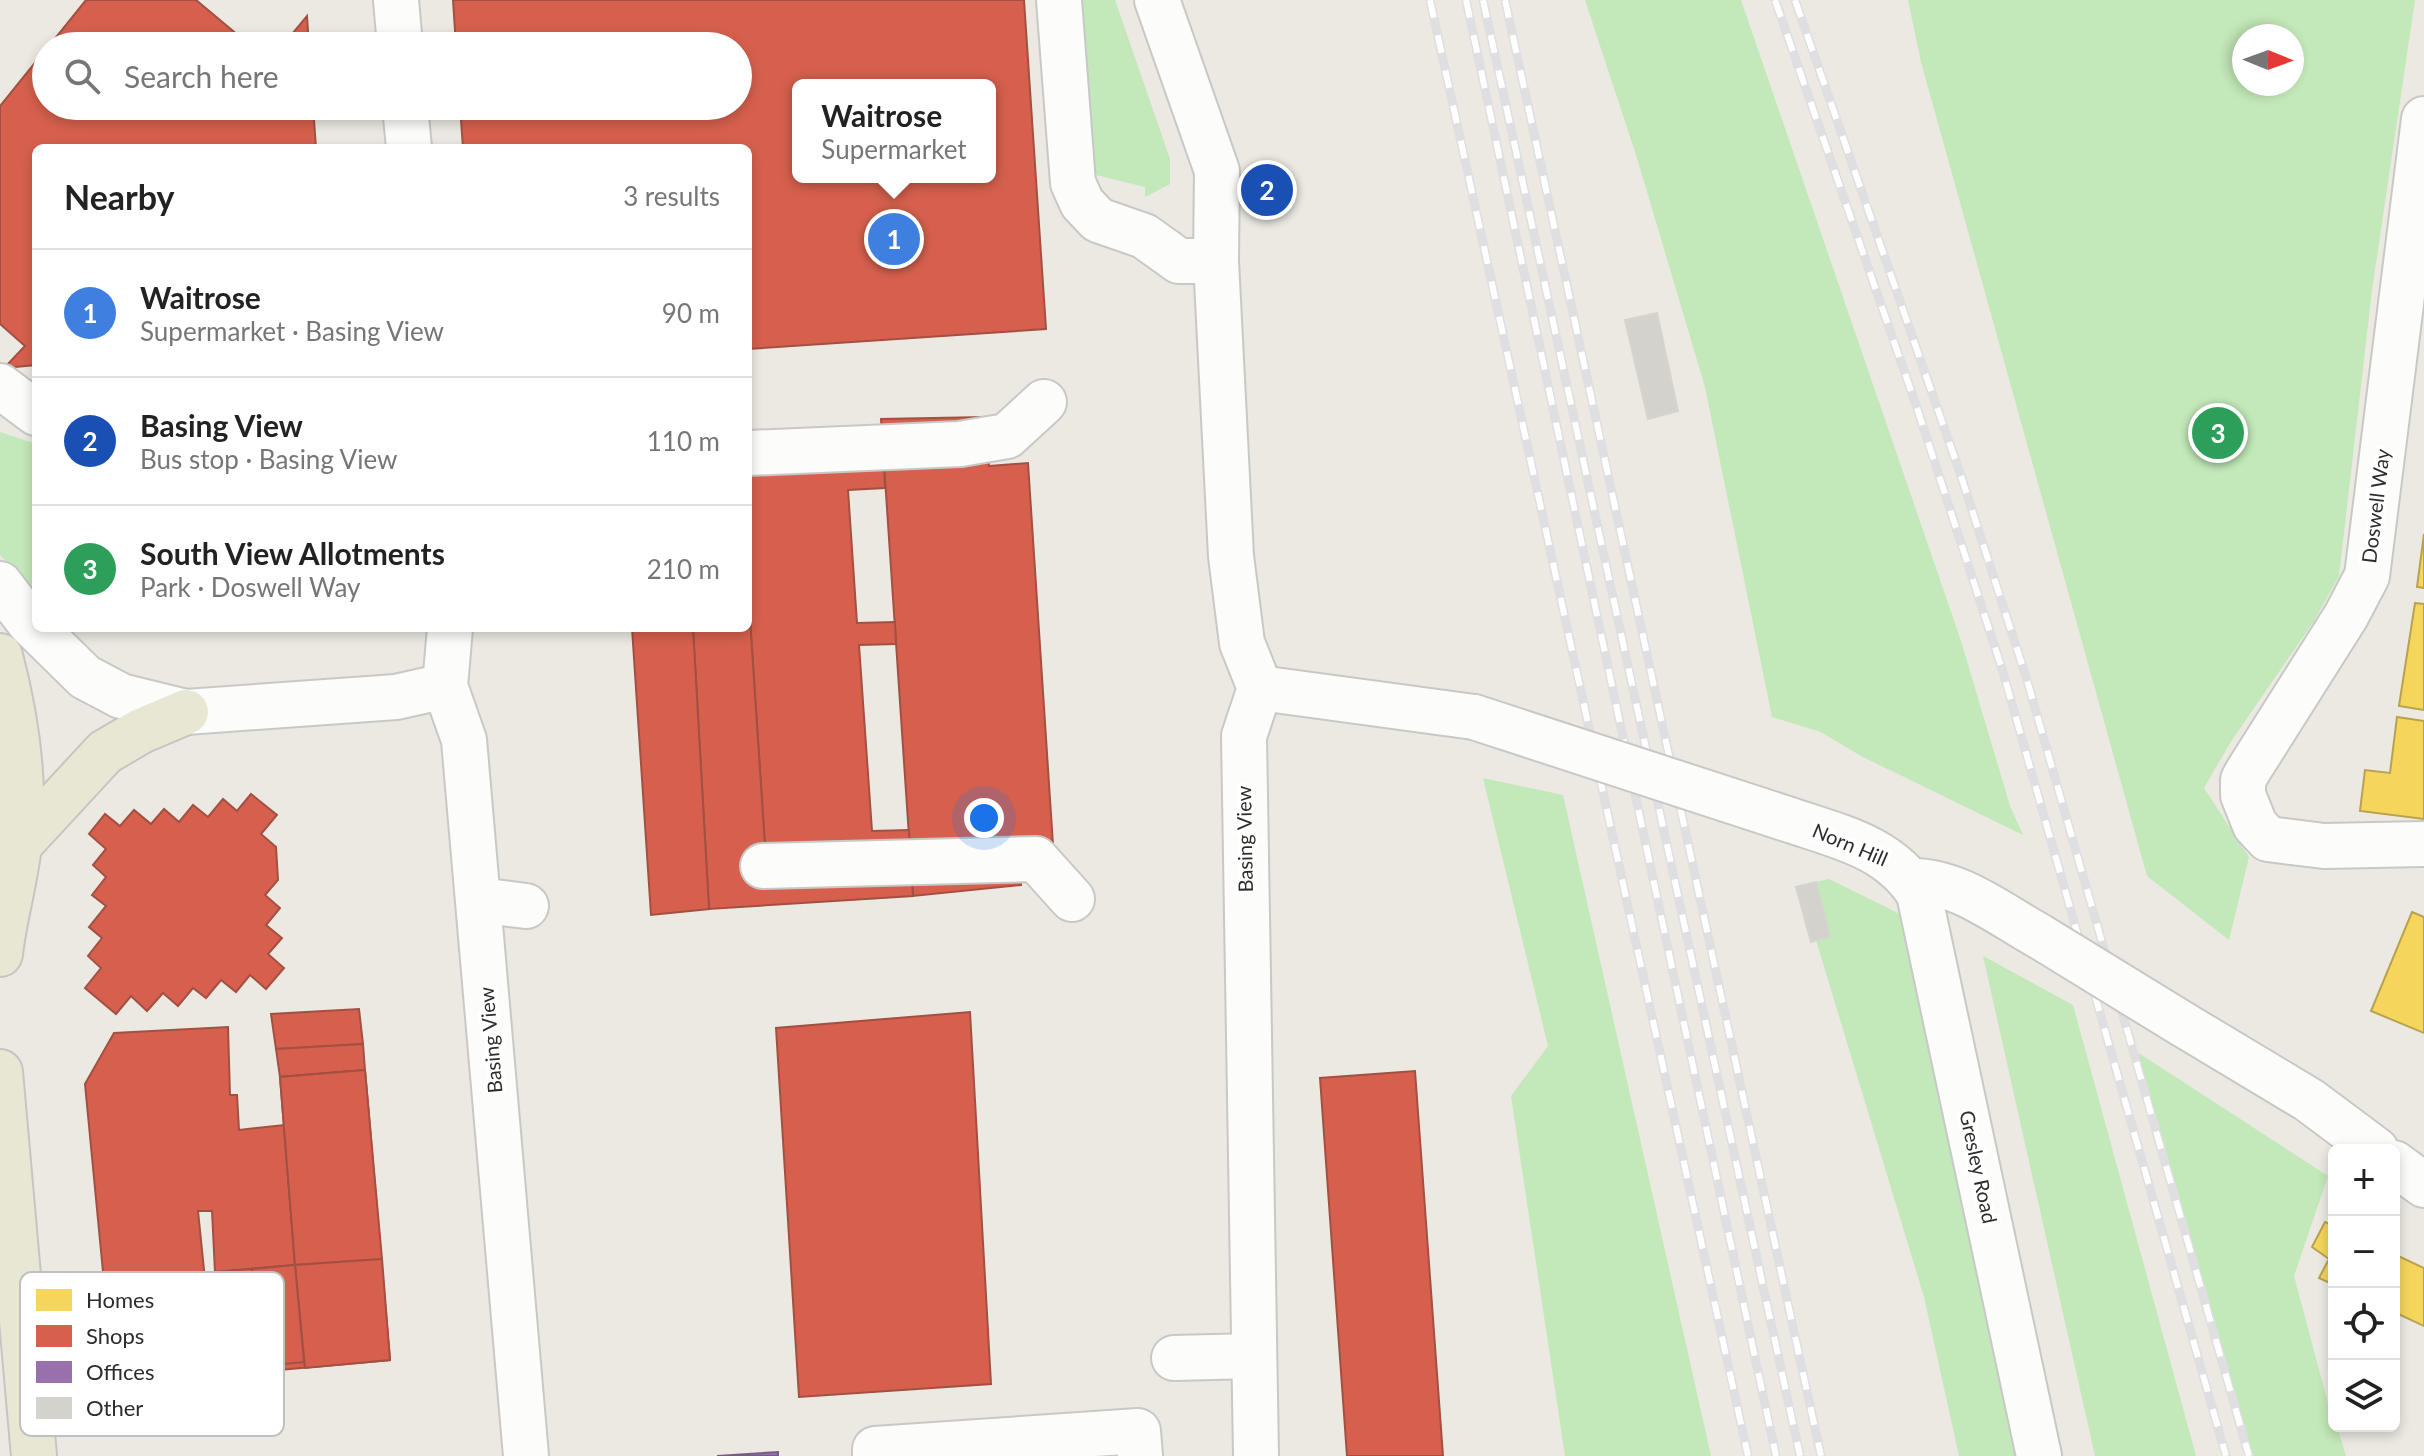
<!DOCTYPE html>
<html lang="en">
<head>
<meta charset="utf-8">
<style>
	:root { --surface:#fff; --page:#f6f6f6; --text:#222; --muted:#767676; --line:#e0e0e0; --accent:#0b8043 }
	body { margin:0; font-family:Lato,sans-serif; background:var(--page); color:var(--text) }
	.controls { position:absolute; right:24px; bottom:24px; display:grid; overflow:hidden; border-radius:12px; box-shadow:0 4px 12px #0003 }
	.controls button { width:72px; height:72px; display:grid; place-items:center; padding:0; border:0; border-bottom:2px solid var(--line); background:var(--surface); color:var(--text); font:40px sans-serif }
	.compass { position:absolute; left:2232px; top:24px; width:72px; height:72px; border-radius:50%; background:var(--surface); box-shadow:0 4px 12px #0003; rotate:91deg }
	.you { position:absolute; left:984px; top:818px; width:28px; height:28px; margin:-20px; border:6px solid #fff; border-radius:50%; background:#1a73e8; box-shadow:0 0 0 12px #1a73e833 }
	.badge { display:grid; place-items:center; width:52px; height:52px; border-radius:50%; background:var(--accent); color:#fff; font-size:26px; font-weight:700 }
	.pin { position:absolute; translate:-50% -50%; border:4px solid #fff; box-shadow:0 2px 8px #0006 }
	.popup { position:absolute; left:792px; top:79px; width:204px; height:104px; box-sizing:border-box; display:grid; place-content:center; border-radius:12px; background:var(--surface); filter:drop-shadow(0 2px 6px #0005); font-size:26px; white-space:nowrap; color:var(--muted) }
	.popup b { font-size:30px; color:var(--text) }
	.popup::after { content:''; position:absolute; left:50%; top:100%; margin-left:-16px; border:16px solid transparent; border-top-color:var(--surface) }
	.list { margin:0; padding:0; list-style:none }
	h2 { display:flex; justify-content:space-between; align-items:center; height:104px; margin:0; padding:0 32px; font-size:34px }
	h2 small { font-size:26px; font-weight:400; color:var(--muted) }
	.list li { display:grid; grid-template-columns:52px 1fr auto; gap:24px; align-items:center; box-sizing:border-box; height:128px; padding:0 32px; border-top:2px solid var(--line) }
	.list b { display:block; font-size:30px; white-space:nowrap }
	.list p { margin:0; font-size:26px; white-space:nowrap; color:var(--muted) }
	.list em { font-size:26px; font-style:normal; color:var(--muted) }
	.icon { flex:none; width:44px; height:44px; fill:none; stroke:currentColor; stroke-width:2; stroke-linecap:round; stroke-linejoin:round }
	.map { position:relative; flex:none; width:2424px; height:1456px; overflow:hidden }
	.search { position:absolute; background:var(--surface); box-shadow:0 4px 12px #0003; left:32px; top:32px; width:720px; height:88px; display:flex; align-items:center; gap:20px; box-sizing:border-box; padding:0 28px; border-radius:44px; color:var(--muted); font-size:30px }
	.panel { position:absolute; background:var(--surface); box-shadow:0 4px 12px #0003; left:32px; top:144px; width:720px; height:488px; border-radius:12px }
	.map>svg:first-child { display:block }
	.green { fill:#c3e8b9; fill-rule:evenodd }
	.homes { fill:#f6d55c; stroke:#b9a24e; stroke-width:2 }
	.shops { fill:#d6604d; stroke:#a35043; stroke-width:2; fill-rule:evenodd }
	.offices { fill:#9970ab; stroke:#785c85; stroke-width:2 }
	.building { fill:#d4d2cd; stroke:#d6d4ce; stroke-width:2 }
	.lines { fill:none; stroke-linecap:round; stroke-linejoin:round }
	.minor-casing { stroke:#c8c8c7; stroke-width:48 }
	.major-casing { stroke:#c6c5c2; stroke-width:48 }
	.minor { stroke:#fcfcfb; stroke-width:44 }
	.major { stroke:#e8e7d4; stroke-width:44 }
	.rail-casing { stroke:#dfdee0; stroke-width:9 }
	.rail { stroke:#fff; stroke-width:6; stroke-dasharray:18; stroke-linecap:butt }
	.minor-bridge-casing { stroke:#c8c8c7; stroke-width:48; stroke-linecap:butt }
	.minor-bridge { stroke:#fcfcfb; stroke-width:44 }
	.labels { text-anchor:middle; stroke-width:8; stroke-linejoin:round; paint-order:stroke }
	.street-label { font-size:20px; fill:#2c2c2c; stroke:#fff }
	.key { fill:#fff; stroke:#c0c0c0; stroke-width:2 }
	.key-label { font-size:22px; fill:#2c2c2c }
</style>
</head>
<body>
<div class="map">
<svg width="2424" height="1456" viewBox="0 0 2424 1456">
	<rect width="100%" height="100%" fill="#ebe9e2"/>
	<g class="green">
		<polygon points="1083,0 1115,0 1170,159 1170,184 1145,197 1145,187 1092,174"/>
		<polygon points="1585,0 1741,0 1961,641 2010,806 2023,835 1861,756 1821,732 1772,717 1705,387 1637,158"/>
		<path d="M1908 0H2415L2372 290 2339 576 2314 621 2230 743 2204 788 2249 857 2229 940 2147 876 1921 62ZM2244 36H2292V84H2244Z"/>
		<polygon points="0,432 36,444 36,591 0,555"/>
		<polygon points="1483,778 1563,795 1711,1456 1565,1456 1511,1096 1548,1046"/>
		<polygon points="1829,879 1900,914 2021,1456 1959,1456 1924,1297 1816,940 1830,936 1816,882"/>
		<polygon points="1983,956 2073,1005 2196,1456 2095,1456"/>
		<polygon points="2134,1050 2328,1176 2294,1276 2334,1426 2337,1426 2346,1456 2249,1456"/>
	</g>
	<g class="homes">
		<polygon points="2424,534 2424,588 2417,587"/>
		<polygon points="2415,603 2424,604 2424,710 2399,706"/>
		<polygon points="2397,717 2424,721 2424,819 2360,811 2365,770 2390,773"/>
		<polygon points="2412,912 2424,917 2424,1033 2371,1011"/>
		<polygon points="2325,1222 2334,1226 2334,1285 2319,1278 2329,1259 2312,1247"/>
		<polygon points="2394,1254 2424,1268 2424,1326 2394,1312"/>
	</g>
	<g class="shops">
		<polygon points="86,0 196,0 251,46 49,46"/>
		<path d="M453 0H1024L1046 329 748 349V148H463L460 106H738V46H456ZM798 85H990V177H798Z"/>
		<polygon points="307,16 309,46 282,46"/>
		<polygon points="46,49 46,106 313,106 316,148 36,148 36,365 4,368 25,346 0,324 0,106"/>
		<polygon points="985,417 989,466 1028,463 1053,845 1019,847 1021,885 913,896 881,419"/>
		<polygon points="884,462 885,488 848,490 857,623 895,622 896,644 859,645 872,831 909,830 910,852 766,861 748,589 748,472"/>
		<polygon points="748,589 766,861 910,852 913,896 709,909 693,628 748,628"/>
		<polygon points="632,628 693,628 709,909 651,915"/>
		<polygon points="251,794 277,815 261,834 276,847 278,880 265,895 280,908 266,925 282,938 268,954 284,968 266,989 250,975 236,992 221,980 206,998 193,988 178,1006 163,993 147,1011 131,996 116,1014 85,988 101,968 88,956 102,938 89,927 106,906 92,895 106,877 93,865 106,849 89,834 105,814 120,826 134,810 151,824 164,809 179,822 193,805 208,817 223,799 237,811"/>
		<polygon points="359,1009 363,1044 276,1049 271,1014"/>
		<polygon points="970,1012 991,1384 799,1397 776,1028"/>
		<polygon points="228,1027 230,1095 237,1095 239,1130 284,1125 295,1265 215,1272 212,1211 198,1211 215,1378 127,1385 113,1376 85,1084 114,1033"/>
		<polygon points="363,1044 365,1070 280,1077 276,1049"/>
		<polygon points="365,1070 390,1360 223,1375 215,1272 295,1265 280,1077"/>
		<polygon points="365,1070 382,1259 295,1265 280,1077"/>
		<polygon points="1415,1071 1443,1456 1347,1456 1320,1078"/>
		<polygon points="382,1259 390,1360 305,1368 295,1265"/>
		<polygon points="295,1265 304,1362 262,1366 252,1269"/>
	</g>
	<polygon class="offices" points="778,1452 778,1456 717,1456"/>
	<g class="building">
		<polygon points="1657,313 1678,411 1648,419 1625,320"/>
		<polygon points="1816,882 1830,936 1811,942 1796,887"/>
	</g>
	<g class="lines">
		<defs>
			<g id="minor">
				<polyline points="396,0 400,46"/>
				<polyline points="1059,0 1073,183 1082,203 1098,220 1144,236 1179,261 1216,261"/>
				<polyline points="1157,0 1217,171 1216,261 1231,556 1242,643 1260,688 1244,736 1256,1456"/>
				<polyline points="405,106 409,148"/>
				<polyline points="2424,119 2367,576 2346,616 2248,771 2243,780 2243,795 2255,825 2268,839 2324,846 2424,844"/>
				<polyline points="0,386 36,413"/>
				<polyline points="748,453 960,444 1007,436 1044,402"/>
				<polyline points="0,584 29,622 85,677 121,696 186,712 396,697 445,686"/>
				<polyline points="450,628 445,686 464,740 526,1456"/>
				<polyline points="1260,688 1474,717"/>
				<path d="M1790 820C1840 837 1890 847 1919 894L2039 1456"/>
				<polyline points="763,866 1036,859 1072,899"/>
				<path d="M1910 881C1956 879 2001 915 2039 936"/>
				<polyline points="479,900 526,906"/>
				<polyline points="2184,1025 2309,1100 2376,1150"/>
				<polyline points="2394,1163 2424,1185"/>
				<polyline points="1174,1358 1253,1356"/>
				<polyline points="875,1456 875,1449 1138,1431 1140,1456"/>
			</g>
			<g id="major">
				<path d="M0 656C16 717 26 781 19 845 15 882 4 917 0 954"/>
				<polyline points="19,845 105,752 141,731 186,712"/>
				<polyline points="0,1072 34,1456"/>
			</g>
		</defs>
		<use href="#minor" class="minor-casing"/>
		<use href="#major" class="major-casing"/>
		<use href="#minor" class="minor"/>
		<use href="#major" class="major"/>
		<defs>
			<g id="rail">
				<polyline points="1430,0 1748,1456"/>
				<polyline points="1466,0 1776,1456"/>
				<polyline points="1483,0 1800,1456"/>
				<polyline points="1505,0 1821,1456"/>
				<polyline points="1775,0 1916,405 2003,672 2226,1456"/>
				<polyline points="1795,0 1961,476 2027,680 2249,1456"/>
			</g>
		</defs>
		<use href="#rail" class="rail-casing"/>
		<use href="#rail" class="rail"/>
		<defs>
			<g id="minor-bridge">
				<polyline points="1474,717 1790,820"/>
				<polyline points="2039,936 2184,1025"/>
			</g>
		</defs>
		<use href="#minor-bridge" class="minor-bridge-casing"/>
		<use href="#minor-bridge" class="minor-bridge"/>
	</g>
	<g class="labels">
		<g class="street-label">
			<text transform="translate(2376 506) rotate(-83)" y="7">Doswell Way</text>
			<text transform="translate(1245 839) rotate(-91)" y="7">Basing View</text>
			<text transform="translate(1850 845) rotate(23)" y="7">Norn Hill</text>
			<text transform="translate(491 1040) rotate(-95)" y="7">Basing View</text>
			<text transform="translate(1978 1167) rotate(78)" y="7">Gresley Road</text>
		</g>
	</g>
	<rect x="20" y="1272" width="264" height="164" rx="12" class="key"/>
	<rect x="36" y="1289" width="36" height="22" fill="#f6d55c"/>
	<rect x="36" y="1325" width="36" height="22" fill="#d6604d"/>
	<rect x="36" y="1361" width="36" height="22" fill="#9970ab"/>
	<rect x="36" y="1397" width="36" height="22" fill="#d4d2cd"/>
	<g class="key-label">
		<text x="86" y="1308">Homes</text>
		<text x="86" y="1344">Shops</text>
		<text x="86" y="1380">Offices</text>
		<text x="86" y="1416">Other</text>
	</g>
</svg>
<div class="controls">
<button>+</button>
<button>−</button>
<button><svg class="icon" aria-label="locate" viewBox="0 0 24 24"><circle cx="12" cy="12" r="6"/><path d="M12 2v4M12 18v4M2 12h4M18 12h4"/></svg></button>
<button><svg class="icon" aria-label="layers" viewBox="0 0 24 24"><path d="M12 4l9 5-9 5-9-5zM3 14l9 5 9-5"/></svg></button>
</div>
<svg class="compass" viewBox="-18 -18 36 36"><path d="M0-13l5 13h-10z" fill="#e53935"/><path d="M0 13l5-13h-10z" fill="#767676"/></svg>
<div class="you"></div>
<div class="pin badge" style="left:894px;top:239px;background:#3f7fe0">1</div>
<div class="popup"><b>Waitrose</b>Supermarket</div>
<div class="pin badge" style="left:1267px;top:190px;background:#1a4fb4">2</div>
<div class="pin badge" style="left:2218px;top:433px;background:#2e9e5b">3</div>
<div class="search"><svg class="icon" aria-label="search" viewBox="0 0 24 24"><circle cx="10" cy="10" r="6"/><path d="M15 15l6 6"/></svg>Search here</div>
<section class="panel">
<h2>Nearby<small>3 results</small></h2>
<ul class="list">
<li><span class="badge" style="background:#3f7fe0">1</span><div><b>Waitrose</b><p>Supermarket · Basing View</p></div><em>90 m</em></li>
<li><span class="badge" style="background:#1a4fb4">2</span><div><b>Basing View</b><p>Bus stop · Basing View</p></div><em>110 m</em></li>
<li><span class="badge" style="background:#2e9e5b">3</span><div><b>South View Allotments</b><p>Park · Doswell Way</p></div><em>210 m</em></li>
</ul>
</section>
</div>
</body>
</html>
